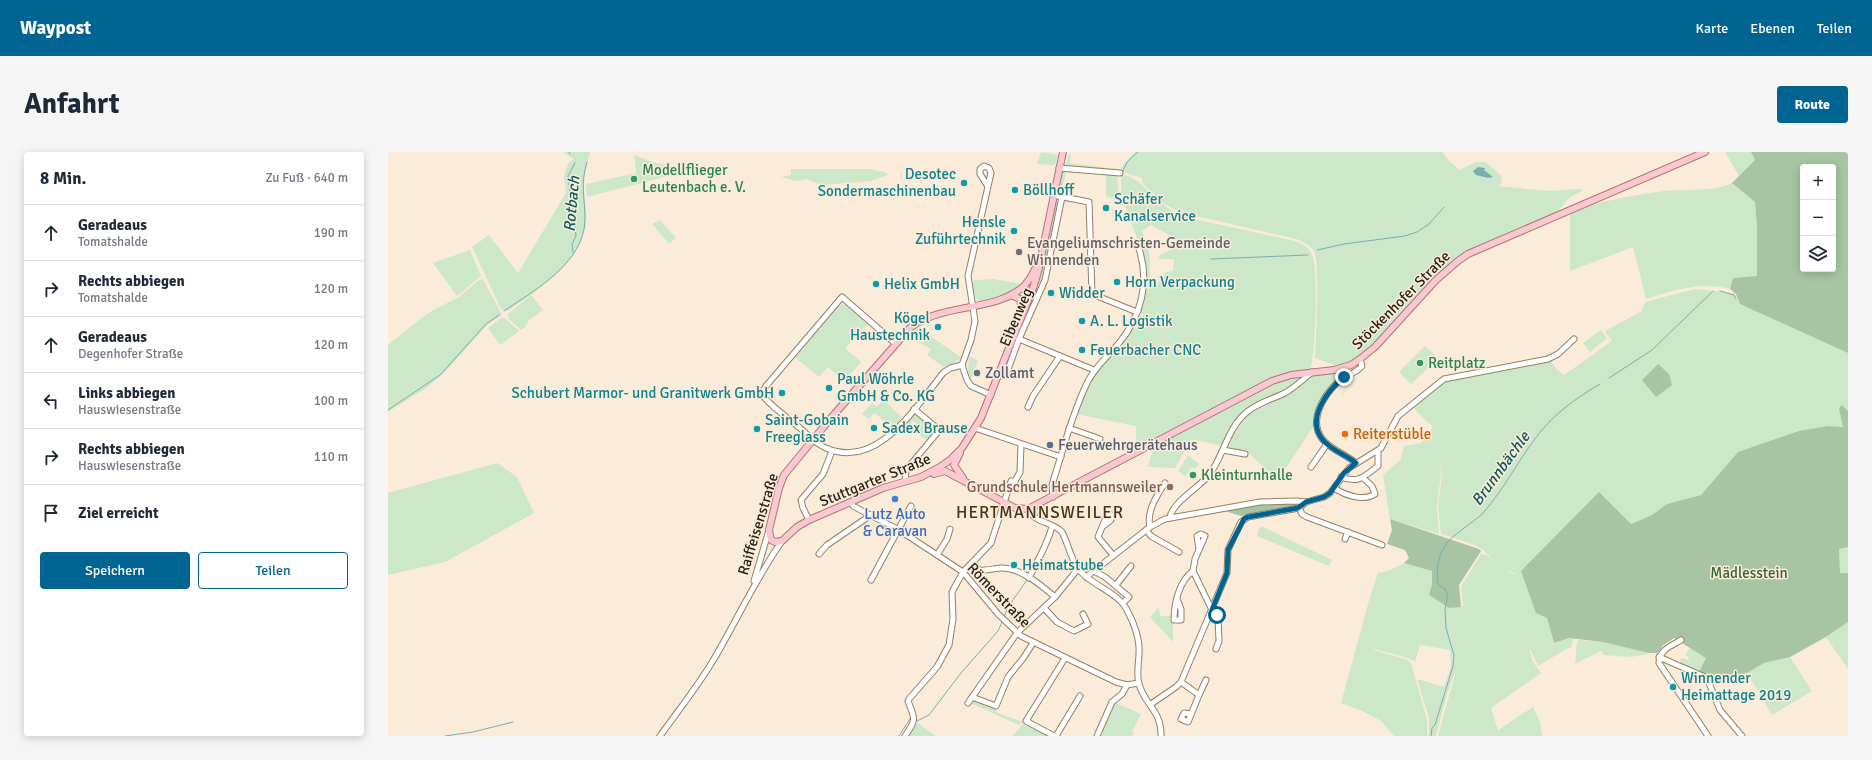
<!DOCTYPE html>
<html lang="de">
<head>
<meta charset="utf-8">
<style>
	:root { --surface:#fff; --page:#f6f6f7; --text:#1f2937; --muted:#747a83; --line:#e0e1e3; --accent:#006493 }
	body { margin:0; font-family:Signika,sans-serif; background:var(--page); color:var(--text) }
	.controls { position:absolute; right:12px; top:12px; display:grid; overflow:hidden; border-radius:4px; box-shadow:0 2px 10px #0003 }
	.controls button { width:36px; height:36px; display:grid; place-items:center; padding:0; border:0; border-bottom:1px solid var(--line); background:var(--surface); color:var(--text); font:20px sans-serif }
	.stop { position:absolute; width:12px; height:12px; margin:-9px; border:3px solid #006493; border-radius:50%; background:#fff }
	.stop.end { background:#006493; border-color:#fff; box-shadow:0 1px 4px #0008 }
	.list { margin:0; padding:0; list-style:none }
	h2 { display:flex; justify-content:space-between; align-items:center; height:52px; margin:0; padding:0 16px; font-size:17px }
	h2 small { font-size:13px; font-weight:400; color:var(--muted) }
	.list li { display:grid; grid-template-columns:26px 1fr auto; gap:12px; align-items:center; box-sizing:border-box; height:56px; padding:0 16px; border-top:1px solid var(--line) }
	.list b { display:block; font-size:15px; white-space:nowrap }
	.list p { margin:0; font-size:13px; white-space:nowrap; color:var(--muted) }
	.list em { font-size:13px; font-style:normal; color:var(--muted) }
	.actions { display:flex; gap:8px; padding:12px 16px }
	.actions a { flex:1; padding:9px 0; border:1px solid var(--accent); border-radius:4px; text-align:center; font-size:14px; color:var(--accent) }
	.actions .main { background:var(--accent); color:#fff }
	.icon { flex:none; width:22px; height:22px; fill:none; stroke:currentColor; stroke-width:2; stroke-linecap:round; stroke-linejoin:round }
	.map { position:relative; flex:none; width:1460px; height:584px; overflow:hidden; border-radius:4px }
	header { display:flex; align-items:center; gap:24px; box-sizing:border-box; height:56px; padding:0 20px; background:var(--accent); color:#fff }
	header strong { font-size:19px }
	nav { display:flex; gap:22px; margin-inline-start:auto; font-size:14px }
	.intro { display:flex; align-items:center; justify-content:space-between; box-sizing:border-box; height:96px; padding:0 24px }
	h1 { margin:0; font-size:28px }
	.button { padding:10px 18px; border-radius:4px; background:var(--accent); color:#fff; font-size:14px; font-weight:700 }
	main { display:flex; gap:24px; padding:0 24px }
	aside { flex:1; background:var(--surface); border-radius:4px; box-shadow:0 2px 10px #0003 }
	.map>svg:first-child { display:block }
	.green { fill:#cde7c9 }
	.forest { fill:#a7c5a2; fill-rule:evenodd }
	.water { fill:#78afb2 }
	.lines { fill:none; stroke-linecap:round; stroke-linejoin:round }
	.stream { stroke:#78afb2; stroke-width:1 }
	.minor-casing { stroke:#977f63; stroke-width:7 }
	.major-casing { stroke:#ae7578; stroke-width:8 }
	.minor { stroke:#fff; stroke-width:5 }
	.major { stroke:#fac8cf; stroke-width:6 }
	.route { stroke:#006493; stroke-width:5 }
	.leisure-dot { fill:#2e9e5b; stroke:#fbecd9; stroke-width:1.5 }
	.culture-dot { fill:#0f9aa8; stroke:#fbecd9; stroke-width:1.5 }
	.worship-dot { fill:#6b7280; stroke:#fbecd9; stroke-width:1.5 }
	.service-dot { fill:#5c6f8a; stroke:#fbecd9; stroke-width:1.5 }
	.food-dot { fill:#e8710a; stroke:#fbecd9; stroke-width:1.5 }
	.education-dot { fill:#8d6e63; stroke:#fbecd9; stroke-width:1.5 }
	.shop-dot { fill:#3f7fe0; stroke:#fbecd9; stroke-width:1.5 }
	.labels { text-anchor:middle; stroke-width:3; stroke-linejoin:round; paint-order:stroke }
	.leisure-label { font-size:15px; fill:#27864d; stroke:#fbecd9; text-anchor:start }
	.culture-label { font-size:15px; fill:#0d838f; stroke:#fbecd9; text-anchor:start }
	.worship-label { font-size:15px; fill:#5b616d; stroke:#fbecd9; text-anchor:start }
	.street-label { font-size:15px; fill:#281f13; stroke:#fbecd9 }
	.service-label { font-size:15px; fill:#4e5e75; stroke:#fbecd9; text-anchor:start }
	.food-label { font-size:15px; fill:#c56008; stroke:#fbecd9; text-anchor:start }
	.education-label { font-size:15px; fill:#785e54; stroke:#fbecd9; text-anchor:end }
	.shop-label { font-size:15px; fill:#366cbe; stroke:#fbecd9 }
	.park-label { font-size:15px; fill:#396333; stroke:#fbecd9 }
	.water-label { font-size:16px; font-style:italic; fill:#0b5c5f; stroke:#fbecd9 }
	.quarter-label { font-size:17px; letter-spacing:1px; fill:#483419; stroke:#fbecd9 }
</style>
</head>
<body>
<header>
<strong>Waypost</strong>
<nav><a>Karte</a><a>Ebenen</a><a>Teilen</a></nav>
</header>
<div class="intro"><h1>Anfahrt</h1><a class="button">Route</a></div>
<main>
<aside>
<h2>8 Min.<small>Zu Fuß · 640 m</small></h2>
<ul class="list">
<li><svg class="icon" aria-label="ahead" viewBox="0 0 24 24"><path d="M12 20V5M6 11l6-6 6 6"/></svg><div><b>Geradeaus</b><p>Tomatshalde</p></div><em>190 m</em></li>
<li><svg class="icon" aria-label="right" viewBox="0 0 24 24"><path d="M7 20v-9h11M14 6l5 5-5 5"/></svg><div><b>Rechts abbiegen</b><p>Tomatshalde</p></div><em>120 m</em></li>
<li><svg class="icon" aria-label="ahead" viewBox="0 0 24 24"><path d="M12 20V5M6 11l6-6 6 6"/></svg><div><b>Geradeaus</b><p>Degenhofer Straße</p></div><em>120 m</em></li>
<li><svg class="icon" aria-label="left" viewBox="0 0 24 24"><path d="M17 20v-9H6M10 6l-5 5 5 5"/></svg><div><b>Links abbiegen</b><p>Hauswiesenstraße</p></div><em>100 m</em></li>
<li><svg class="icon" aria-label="right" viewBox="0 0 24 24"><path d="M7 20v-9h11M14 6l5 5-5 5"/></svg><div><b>Rechts abbiegen</b><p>Hauswiesenstraße</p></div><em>110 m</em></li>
<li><svg class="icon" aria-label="arrive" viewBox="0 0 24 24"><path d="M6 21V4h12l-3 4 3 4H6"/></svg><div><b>Ziel erreicht</b></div></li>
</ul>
<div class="actions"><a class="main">Speichern</a><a>Teilen</a></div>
</aside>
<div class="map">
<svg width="1460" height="584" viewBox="0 0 1460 584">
	<rect width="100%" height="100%" fill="#fbecd9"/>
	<g class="green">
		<path d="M175 0H202C200 9 197 18 196 27 195 41 199 55 198 69 195 111 149 137 120 159L113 157 84 95 101 83 130 121 178 41 176 24 180 12 186 7Z"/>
		<polygon points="653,0 670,3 667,13 649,12"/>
		<path d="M747 0H1054L1061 9 1072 18 1088 10H1098L1113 24 1114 31 1110 34 1159 39 1193 37 1194 39 1181 46 1169 60 1116 82 1073 103 981 196 965 208 949 214 927 206C928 190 932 109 926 99 922 93 914 89 908 87L791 60 775 51 755 32 754 26 734 20 733 16 740 7Z"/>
		<polygon points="1337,0 1363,0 1367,8 1351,24"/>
		<polygon points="681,2 683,2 682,11 729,17 728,19 680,15 678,13"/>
		<polygon points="246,3 268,11 303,18 199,45 198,32 248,21"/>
		<polygon points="403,17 482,17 499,21 500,23 483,29 433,33 418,27 409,29 393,25 403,23"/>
		<polygon points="675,17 729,22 732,49 718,44 718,22 678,20 673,42 671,41"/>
		<path d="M733 23C750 22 771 53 788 61 800 67 816 69 829 72 855 78 881 83 907 89 914 92 921 95 924 102 931 117 927 197 923 216L921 219 884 229 946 218 952 228 934 250 929 269 890 328 858 299 803 287 787 316 760 315 765 295 748 288V274L688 262 705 224 743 177 746 179 755 162 752 160 754 154H756L758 138 769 133 778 120 785 119 786 107H770L773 102 797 92 763 73 754 79 759 94 752 95 733 42Z"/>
		<path d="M1344 31 1367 50 1369 76V124L1345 126 1342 137C1313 129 1285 138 1258 147L1245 95 1182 119V60C1211 49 1246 43 1277 39 1297 37 1326 40 1344 31Z"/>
		<polygon points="668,50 671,51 650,141 624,200 622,199 631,175"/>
		<polygon points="272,68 288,86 281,92 264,72"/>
		<polygon points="760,96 762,106 761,131 757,133 754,98"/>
		<polygon points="82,98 93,124 69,144 45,111"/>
		<polygon points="95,127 114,163 99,173 56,221 38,236 0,260 0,193 32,167 45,158 71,145 91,128"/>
		<path d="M605 127 635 132C626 139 598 155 588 147L583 131 587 128Z"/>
		<path d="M1307 137 1346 141 1352 152 1460 201V259L1454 253 1452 261 1456 275 1440 274 1350 300 1313 343 1279 352 1264 363 1243 372 1159 466 1166 491 1181 486 1185 487 1183 497 1180 496 1150 514 1142 497H1141L1145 510 1153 521 1103 556 1110 578 1145 555 1152 570 1154 584H1050L1069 515 1059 542 1048 584H1041V565L1029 527 1056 535 1063 515 1062 498 1032 493 1027 510 1020 506 986 497V498L1020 508 1023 511 1039 568V584H1006L993 569 972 558 953 551 982 445 990 421 1000 419 1016 411 1044 419V432L1041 443 1061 456 1075 454 1073 434 1093 402 1099 403 1124 422 1128 421C1119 422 1102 404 1095 398 1087 391 1064 386 1053 382L1050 354 1054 324 1051 308 1053 323 1049 353 1051 382 1002 367 995 323 1013 307 1016 294 1033 291 1045 275 1022 253 1056 229 1162 208 1169 218 1176 223 1224 189 1217 179 1254 159 1257 150Z"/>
		<polygon points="143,143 155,158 141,168 138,174 133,178 121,167 120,162"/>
		<polygon points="455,152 462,155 479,172 457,196 473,210 456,229 440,215 431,225 407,205 450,155"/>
		<polygon points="113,166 118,167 131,179 112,193 100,176"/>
		<polygon points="529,175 574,206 557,216 539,203 543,197 520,185"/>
		<polygon points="1213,178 1219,186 1202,200 1195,191"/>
		<polygon points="1037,194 1050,206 1023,232 1011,220"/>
		<polygon points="581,204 590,208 583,228 580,219"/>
		<polygon points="495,248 514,265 506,275 486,261 481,267 474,262 484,251 489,255"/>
		<polygon points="525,260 530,261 529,263 545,276 546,280 539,288 523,277 528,271 525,269 520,276 513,274"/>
		<polygon points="800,303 811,312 807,317 804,315 797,324 790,319"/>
		<polygon points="109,311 129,325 146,361 57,410 0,423 0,341"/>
		<polygon points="658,351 661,368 647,363 649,356"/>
		<polygon points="873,374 944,408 941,414 869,384 871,377"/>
		<polygon points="1460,395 1460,421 1452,421 1451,397"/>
		<polygon points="771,455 772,464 785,464 785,490 762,465"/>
		<polygon points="1460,470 1460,517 1438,485"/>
		<path d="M1190 488 1215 490 1261 501C1248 507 1230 504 1216 503L1213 499 1187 512C1189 503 1187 497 1190 488Z"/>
		<polygon points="1303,495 1319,506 1311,520 1291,512 1293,506 1300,508 1301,505 1297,503"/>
		<polygon points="1402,505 1424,539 1384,563 1359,521 1376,511"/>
		<polygon points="585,547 609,558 608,560 634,570 631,573 582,551"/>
		<polygon points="726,550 753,562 744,580 746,581 744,584 711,584"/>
		<polygon points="637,570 663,584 624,584"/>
		<polygon points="529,571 548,584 520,584"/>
	</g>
	<g class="forest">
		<path d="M1363 0H1460V201L1352 152 1348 142 1342 137 1345 126 1369 124V76L1367 50 1344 31 1367 8ZM1415 15H1445V117H1415Z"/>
		<polygon points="1270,212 1281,222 1284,233 1268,245 1254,228"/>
		<polygon points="1454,253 1460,259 1460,395 1451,397 1452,421 1460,421 1460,470 1438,485 1402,505 1376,511 1359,521 1339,526 1317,524 1311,520 1318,506 1286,486 1274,494 1274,498 1269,501 1261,501 1215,490 1181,486 1166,491 1159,466 1148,461 1133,419 1211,340 1243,372 1264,363 1279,352 1313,343 1350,300 1411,279 1440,274 1455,275 1451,256"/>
		<polygon points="908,350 909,354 853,364 837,359 872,352"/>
		<polygon points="1002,367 1091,397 1093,399 1071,433 1073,455 1061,456 1041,443 1044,432 1044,419 1016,411 1021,406 1017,398 999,392 1004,378"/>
	</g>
	<polygon class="water" points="1090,15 1097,16 1096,18 1105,25 1100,26 1088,23 1085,19"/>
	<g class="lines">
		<g class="stream">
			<polyline points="181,0 182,2"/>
			<polyline points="677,7 678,0"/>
			<polyline points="735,19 739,10 750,0"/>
			<polyline points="929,98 956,92 1017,84 1029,80 1041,72 1056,55"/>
			<polyline points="185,100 184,92 188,84 180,24 187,11"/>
			<polyline points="823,107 920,103"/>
			<polyline points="1332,139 1346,143 1348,147"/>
			<path d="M116 159C147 138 196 111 197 68 197 46 192 32 199 10"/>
			<polyline points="1221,226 1264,198 1325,139"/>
			<polyline points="0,258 52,223 98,172 111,163"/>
			<polyline points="616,465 620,455 639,428"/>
			<polyline points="529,569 541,563 573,521 610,479 614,470"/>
			<polyline points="57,584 85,580 125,570"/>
			<polyline points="511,584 522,567"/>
			<path d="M1043 584 1044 576 1047 573 1065 514 1066 503 1058 476 1057 457 1060 444 1057 437 1050 432C1048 417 1050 404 1058 392 1063 384 1086 370 1095 361 1117 336 1132 305 1153 279 1170 259 1190 245 1212 232"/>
		</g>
		<defs>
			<g id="minor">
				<polyline points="671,16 732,21"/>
				<polyline points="599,33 592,22 592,17 596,14 601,16 603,21 580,124 587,169 583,188 574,213 579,228 583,234 603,243"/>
				<polyline points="665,43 701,50 704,142 749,160"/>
				<polyline points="631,187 706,218"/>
				<path d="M508 192 454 145 378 234 375 239V244C385 256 400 266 412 276 420 283 428 292 438 296 490 319 529 253 556 220L563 216 574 213"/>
				<polyline points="618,223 631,187 657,128 674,45"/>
				<polyline points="640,255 645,244 672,204"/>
				<polyline points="587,276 673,305"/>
				<polyline points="681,276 712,287"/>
				<polyline points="835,298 857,302"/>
				<path d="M968 311C958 303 945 298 937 290 918 271 935 244 950 230 957 223 968 222 974 214L972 207"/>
				<polyline points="923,315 939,292"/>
				<path d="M953 325C970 332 977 324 990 314V299"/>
				<polyline points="517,329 518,318 549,281 550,277 526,257"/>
				<path d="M946 336C957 343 975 350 987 342L984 334 975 326"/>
				<path d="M665 345 664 333C675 298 684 262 700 229 708 214 720 204 731 191 753 165 762 130 751 97"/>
				<polyline points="464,351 465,354 511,378 575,420 610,462 633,484 728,530 739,533 750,531"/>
				<polyline points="911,356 914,362 919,365 994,393"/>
				<path d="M640 357C647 372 664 369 674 380 681 393 682 407 692 419 706 435 731 440 740 460 746 471 752 488 751 501 751 511 748 521 751 532 756 552 774 559 773 584"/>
				<path d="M782 366C783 351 812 335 822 322 836 302 840 275 859 260 871 250 885 247 897 241 907 235 915 228 924 220"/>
				<polyline points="421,368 415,356 413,348 435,322 444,299"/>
				<polyline points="714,375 719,363 724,363 723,368 714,375 710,385 725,403"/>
				<path d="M762 375C758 360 769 343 777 331"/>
				<polyline points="758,378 763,384 791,400"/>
				<polyline points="957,387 960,380"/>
				<polyline points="811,398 809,384 813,382 817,384 807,407 805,419 824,458 830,465 831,489 828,497"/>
				<polyline points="431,402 439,393 483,363"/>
				<polyline points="549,403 559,387 562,377"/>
				<path d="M584 412 592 418C599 419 607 416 614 416 633 416 653 433 667 445"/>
				<polyline points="706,419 717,425 741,445 735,451"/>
				<polyline points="698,425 762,375 777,367 872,350 908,349 918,350 936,345 942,341 961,316 993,296 1010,264 1056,227 1160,207 1170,202 1186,187"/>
				<path d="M641 426C649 409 660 392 664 374"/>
				<polyline points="483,428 523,354"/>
				<polyline points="366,429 381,378"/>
				<polyline points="728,433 743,414"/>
				<path d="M789 447 793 457V468H786C786 452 791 429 805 419"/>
				<polyline points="656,456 669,470 686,479 700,472 695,462"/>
				<path d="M1293 488C1283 494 1271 498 1271 511L1320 584"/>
				<polyline points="1271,505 1319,526 1332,558 1354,584"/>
				<polyline points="793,530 811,543 800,570 793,567 796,561 803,562"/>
				<polyline points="811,543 818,528"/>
				<polyline points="584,545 608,554 620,525 636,505 645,491"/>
				<polyline points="580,551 629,481 667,445 690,417"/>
				<polyline points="763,552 788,535 793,530 839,421 840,398 853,370 860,365 911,356 918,350"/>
				<path d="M272 584C290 559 310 534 326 507 349 468 368 426 394 389"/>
				<path d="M517 584C529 567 527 567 520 549L521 547 549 515 561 493 565 467 564 440 575 420 603 391 623 329H627L632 320 633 293"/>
				<polyline points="666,584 638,569 677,506"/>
				<polyline points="668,584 692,544"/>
				<polyline points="709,584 724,550 734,542 739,533"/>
			</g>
			<g id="major">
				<path d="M652 106C648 116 644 125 637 133 609 161 554 150 522 176L443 266 396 323 391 336 381 378 383 388 387 390 394 389 409 375 421 368 495 336 533 325 552 315 562 308 574 296 593 266 645 136 650 120 675 0"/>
				<polyline points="623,143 632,147 634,161"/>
				<polyline points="572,301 566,313 575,326"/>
				<polyline points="546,322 557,319 627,356 640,357 884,229 903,223 946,218 963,213 972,207 987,195 1048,128 1070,109 1080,102 1317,0"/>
			</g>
		</defs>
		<use href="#minor" class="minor-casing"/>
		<use href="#major" class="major-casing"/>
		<use href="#minor" class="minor"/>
		<use href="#major" class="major"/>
	</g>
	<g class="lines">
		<path class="route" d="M829 463 824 458 839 421 840 398 856 367 860 365 910 356 918 350 936 345 942 341 956 321 968 311C958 303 943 298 935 288 917 267 940 238 956 225"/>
	</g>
	<g class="leisure-dot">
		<circle cx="246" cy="27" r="4"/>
		<circle cx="1032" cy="211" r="4"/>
		<circle cx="805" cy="323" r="4"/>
	</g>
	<g class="culture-dot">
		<circle cx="576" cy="31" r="4"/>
		<circle cx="627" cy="38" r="4"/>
		<circle cx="718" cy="56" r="4"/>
		<circle cx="626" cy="79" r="4"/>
		<circle cx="729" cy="130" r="4"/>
		<circle cx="488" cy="132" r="4"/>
		<circle cx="663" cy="141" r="4"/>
		<circle cx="694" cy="169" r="4"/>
		<circle cx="550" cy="175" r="4"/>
		<circle cx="694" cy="198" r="4"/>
		<circle cx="441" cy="236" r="4"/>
		<circle cx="394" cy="241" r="4"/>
		<circle cx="486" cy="276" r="4"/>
		<circle cx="369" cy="277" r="4"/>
		<circle cx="626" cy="413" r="4"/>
		<circle cx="1285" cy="535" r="4"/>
	</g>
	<circle class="worship-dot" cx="631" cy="100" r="4"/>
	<g class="service-dot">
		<circle cx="589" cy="221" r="4"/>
		<circle cx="662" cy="293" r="4"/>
	</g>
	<circle class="food-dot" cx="957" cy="282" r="4"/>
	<circle class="education-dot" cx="782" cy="335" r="4"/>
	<circle class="shop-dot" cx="507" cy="347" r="4"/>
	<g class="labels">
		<g class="leisure-label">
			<text x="254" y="23">Modellflieger<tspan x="254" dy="17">Leutenbach e. V.</tspan></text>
			<text x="1040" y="216">Reitplatz</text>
			<text x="813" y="328">Kleinturnhalle</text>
		</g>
		<g class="culture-label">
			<text x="568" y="27" text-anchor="end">Desotec<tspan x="568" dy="17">Sondermaschinenbau</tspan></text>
			<text x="635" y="43">Böllhoff</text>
			<text x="726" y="52">Schäfer<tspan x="726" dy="17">Kanalservice</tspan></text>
			<text x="618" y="75" text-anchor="end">Hensle<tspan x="618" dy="17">Zuführtechnik</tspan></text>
			<text x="737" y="135">Horn Verpackung</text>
			<text x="496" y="137">Helix GmbH</text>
			<text x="671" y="146">Widder</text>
			<text x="542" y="171" text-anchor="end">Kögel<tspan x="542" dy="17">Haustechnik</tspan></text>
			<text x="702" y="174">A. L. Logistik</text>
			<text x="702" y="203">Feuerbacher CNC</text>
			<text x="449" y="232">Paul Wöhrle<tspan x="449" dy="17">GmbH &amp; Co. KG</tspan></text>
			<text x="386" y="246" text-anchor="end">Schubert Marmor- und Granitwerk GmbH</text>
			<text x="377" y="273">Saint-Gobain<tspan x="377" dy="17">Freeglass</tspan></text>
			<text x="494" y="281">Sadex Brause</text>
			<text x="634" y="418">Heimatstube</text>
			<text x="1293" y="531">Winnender<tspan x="1293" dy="17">Heimattage 2019</tspan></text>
		</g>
		<g class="worship-label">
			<text x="639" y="96">Evangeliumschristen-Gemeinde<tspan x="639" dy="17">Winnenden</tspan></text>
		</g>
		<g class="street-label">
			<text transform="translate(1013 148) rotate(-45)" y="5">Stöckenhofer Straße</text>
			<text transform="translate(628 165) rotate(-67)" y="5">Eibenweg</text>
			<text transform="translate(487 328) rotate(-22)" y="5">Stuttgarter Straße</text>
			<text transform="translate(370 372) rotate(-73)" y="5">Raiffeisenstraße</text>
			<text transform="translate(611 443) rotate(46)" y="5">Römerstraße</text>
		</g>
		<g class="service-label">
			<text x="597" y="226">Zollamt</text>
			<text x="670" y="298">Feuerwehrgerätehaus</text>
		</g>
		<g class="food-label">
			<text x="965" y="287">Reiterstüble</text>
		</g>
		<g class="education-label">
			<text x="774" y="340">Grundschule Hertmannsweiler</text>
		</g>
		<g class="shop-label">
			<text x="507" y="367">Lutz Auto<tspan x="507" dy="17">&amp; Caravan</tspan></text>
		</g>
		<g class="park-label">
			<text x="1361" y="426">Mädlesstein</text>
		</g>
		<g class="water-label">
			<text transform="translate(183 52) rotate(-85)" y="6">Rotbach</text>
			<text transform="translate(1112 316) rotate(-54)" y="6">Brunnbächle</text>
		</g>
		<g class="quarter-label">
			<text x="652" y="366">HERTMANNSWEILER</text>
		</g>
	</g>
</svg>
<div class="controls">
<button>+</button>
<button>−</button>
<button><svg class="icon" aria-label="layers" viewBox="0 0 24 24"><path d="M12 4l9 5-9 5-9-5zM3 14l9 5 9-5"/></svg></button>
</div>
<div class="stop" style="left:829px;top:463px"></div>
<div class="stop end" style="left:956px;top:225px"></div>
</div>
</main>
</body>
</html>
